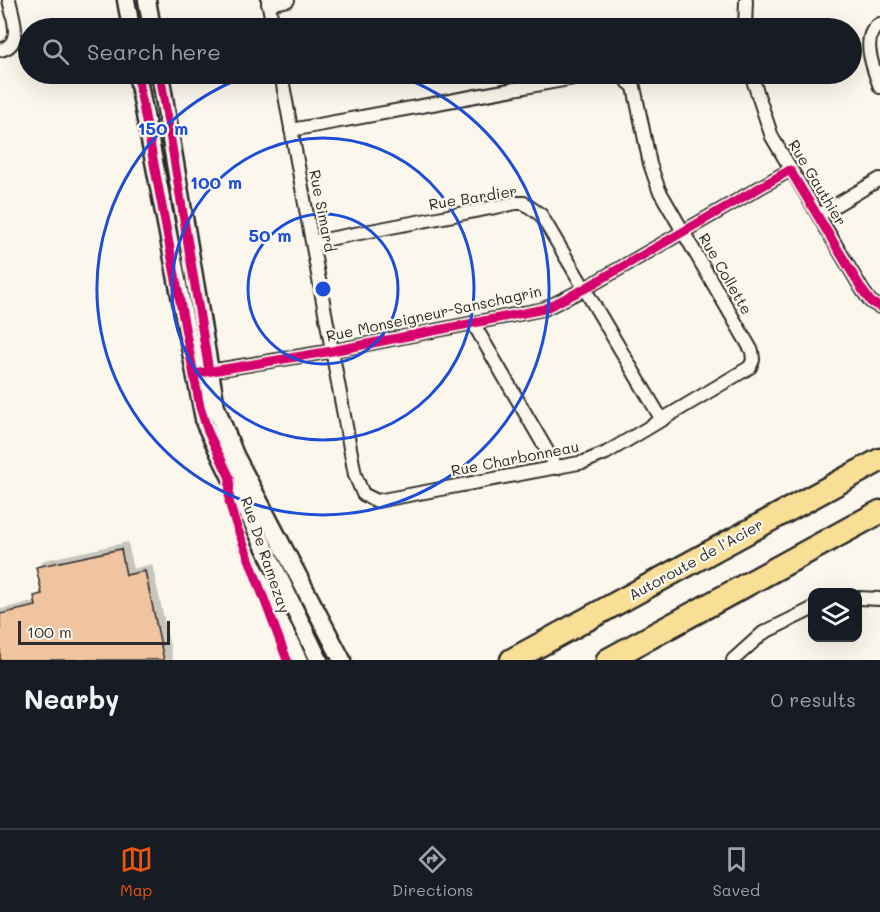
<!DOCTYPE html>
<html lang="en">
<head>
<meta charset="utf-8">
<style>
	:root { --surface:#171b24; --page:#242831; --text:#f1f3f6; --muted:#9ea1a6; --line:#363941; --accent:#ea580c }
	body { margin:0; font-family:Mali,sans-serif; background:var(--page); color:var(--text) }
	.controls { position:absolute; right:18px; bottom:18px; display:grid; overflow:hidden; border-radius:12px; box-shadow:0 6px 24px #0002 }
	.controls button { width:54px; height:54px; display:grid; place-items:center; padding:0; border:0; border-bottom:2px solid var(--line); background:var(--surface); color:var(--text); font:30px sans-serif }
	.scale { position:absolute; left:18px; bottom:15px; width:152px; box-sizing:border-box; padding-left:6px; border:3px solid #2b2b2b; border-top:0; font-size:16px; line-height:21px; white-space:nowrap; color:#2b2b2b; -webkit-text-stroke:4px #fbf7ec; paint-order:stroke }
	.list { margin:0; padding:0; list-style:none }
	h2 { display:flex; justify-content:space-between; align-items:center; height:78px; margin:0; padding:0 24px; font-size:26px }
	h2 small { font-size:20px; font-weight:400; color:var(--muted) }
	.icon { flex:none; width:33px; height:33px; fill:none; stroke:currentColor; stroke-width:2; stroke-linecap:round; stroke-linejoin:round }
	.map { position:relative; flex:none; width:880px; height:660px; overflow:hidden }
	.search { position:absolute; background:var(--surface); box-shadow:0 6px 24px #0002; left:18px; right:18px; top:18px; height:66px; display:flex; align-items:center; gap:15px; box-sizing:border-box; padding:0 21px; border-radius:33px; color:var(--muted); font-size:22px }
	.sheet { height:168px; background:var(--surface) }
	nav { display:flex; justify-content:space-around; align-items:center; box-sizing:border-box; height:84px; border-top:2px solid var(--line); background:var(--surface); font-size:16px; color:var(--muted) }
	nav a { display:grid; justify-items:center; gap:3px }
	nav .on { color:var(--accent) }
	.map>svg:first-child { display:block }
	.shadow { fill:#0003 }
	.building { fill:#efc49f; stroke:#2b2b2b; stroke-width:1.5 }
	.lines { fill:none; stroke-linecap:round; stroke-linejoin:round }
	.street-casing { stroke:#2b2b2b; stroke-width:16 }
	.secondary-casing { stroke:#2b2b2b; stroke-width:21 }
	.highway-casing { stroke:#2b2b2b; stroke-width:27 }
	.street { stroke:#fbf7ec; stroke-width:12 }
	.secondary { stroke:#fbf7ec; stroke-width:16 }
	.highway { stroke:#f9df96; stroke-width:22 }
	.cycleway-casing { stroke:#fbf7ec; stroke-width:13 }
	.cycleway { stroke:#d6006c; stroke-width:9 }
	.ring { fill:none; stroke:#1d4ed8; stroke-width:3 }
	.labels { text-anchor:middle; stroke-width:4.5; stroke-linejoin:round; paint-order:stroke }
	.street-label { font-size:15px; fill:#2b2b2b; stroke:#fbf7ec }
	.centre { fill:#1d4ed8; stroke:#fbf7ec; stroke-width:3 }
	.ring-label { font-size:18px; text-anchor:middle; font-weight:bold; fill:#1d4ed8; stroke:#fbf7ec; stroke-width:4.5; stroke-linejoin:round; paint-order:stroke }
</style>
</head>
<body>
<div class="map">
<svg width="880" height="660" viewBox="0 0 880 660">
	<rect width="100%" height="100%" fill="#fbf7ec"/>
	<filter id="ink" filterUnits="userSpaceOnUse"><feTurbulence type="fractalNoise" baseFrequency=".0167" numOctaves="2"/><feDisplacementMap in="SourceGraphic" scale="12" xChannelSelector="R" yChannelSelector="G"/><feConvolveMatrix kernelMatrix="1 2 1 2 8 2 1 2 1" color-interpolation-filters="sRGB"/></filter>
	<g filter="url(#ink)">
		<polygon class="shadow" points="128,542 133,569 152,564 173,660 0,660 0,609 37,601 36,596 42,590 37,567 45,560"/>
		<polygon class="building" points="121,549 126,575 145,571 164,660 0,660 0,614 36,606 34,596 42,594 36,567"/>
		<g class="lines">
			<defs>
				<g id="street">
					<polyline points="268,0 273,28"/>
					<polyline points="268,4 288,0"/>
					<path d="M880 24C859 36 874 70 880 87"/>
					<polyline points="745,28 746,0"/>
					<path d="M0 50C24 45 13 17 9 0"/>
					<polyline points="281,74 355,475 363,494 377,501 584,462 606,453 750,367 753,360 752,351 659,190 650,164 634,87 619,74"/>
					<polyline points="751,74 772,137 863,291 871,302 880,307"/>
					<polyline points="291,130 596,74"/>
					<polyline points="819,215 880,179"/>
					<polyline points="313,242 516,203 524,203 541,215 662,420"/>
					<polyline points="473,323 557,468"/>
					<polyline points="204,372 332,351 544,309 584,289 790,170"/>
					<polyline points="858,598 880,599"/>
					<polyline points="733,660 763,633 812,609"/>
				</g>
				<g id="secondary">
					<polyline points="126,0 131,28"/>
					<polyline points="147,0 152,28"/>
					<polyline points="137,74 205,424 319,660"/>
					<polyline points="160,74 216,407 235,455 342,660"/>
				</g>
				<g id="highway">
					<polyline points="512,660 880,460"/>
					<polyline points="608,660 880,512"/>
				</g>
			</defs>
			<use href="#street" class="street-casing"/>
			<use href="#secondary" class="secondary-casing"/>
			<use href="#highway" class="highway-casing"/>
			<use href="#street" class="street"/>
			<use href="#secondary" class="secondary"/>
			<use href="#highway" class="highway"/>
			<defs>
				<g id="cycleway">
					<polyline points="137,74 200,407 208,432 230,478 229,501 234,519 287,660"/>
					<polyline points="160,74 209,371"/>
					<polyline points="194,374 332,351 544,309 584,289 790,170 863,291 871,302 880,307"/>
				</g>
			</defs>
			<use href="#cycleway" class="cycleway-casing"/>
			<use href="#cycleway" class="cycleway"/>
		</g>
	</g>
	<g class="ring">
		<circle cx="323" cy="289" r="75"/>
		<circle cx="323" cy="289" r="151"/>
		<path d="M393 74A226 226 0 1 1 253 74"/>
	</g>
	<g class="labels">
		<g class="street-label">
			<text transform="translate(817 183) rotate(59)" y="5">Rue Gauthier</text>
			<text transform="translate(473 198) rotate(-9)" y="5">Rue Bardier</text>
			<text transform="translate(322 211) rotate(79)" y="5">Rue Simard</text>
			<text transform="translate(725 274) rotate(60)" y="5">Rue Collette</text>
			<text transform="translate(434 314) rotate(-12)" y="5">Rue Monseigneur-Sanschagrin</text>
			<text transform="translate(515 459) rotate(-11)" y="5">Rue Charbonneau</text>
			<text transform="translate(265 555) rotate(71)" y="5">Rue De Ramezay</text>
			<text transform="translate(696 560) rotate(-29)" y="5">Autoroute de l'Acier</text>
		</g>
	</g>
	<circle cx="323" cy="289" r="9" class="centre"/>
	<g class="ring-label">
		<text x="163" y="135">150 m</text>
		<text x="216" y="189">100 m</text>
		<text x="270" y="242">50 m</text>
	</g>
</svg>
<div class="controls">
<button><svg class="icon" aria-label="layers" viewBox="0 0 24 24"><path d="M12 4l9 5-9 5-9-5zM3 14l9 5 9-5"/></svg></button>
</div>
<div class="scale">100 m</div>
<div class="search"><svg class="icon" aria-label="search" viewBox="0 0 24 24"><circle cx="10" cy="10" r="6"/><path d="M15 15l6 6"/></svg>Search here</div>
</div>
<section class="sheet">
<h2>Nearby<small>0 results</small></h2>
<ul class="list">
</ul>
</section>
<nav>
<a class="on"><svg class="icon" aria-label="map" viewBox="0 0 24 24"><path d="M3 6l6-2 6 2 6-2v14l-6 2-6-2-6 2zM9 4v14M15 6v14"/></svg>Map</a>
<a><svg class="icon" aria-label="directions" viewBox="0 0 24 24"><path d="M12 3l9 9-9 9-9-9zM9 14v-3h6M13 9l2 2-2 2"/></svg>Directions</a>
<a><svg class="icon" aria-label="saved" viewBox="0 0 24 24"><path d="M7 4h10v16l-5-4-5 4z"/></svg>Saved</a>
</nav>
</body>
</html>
